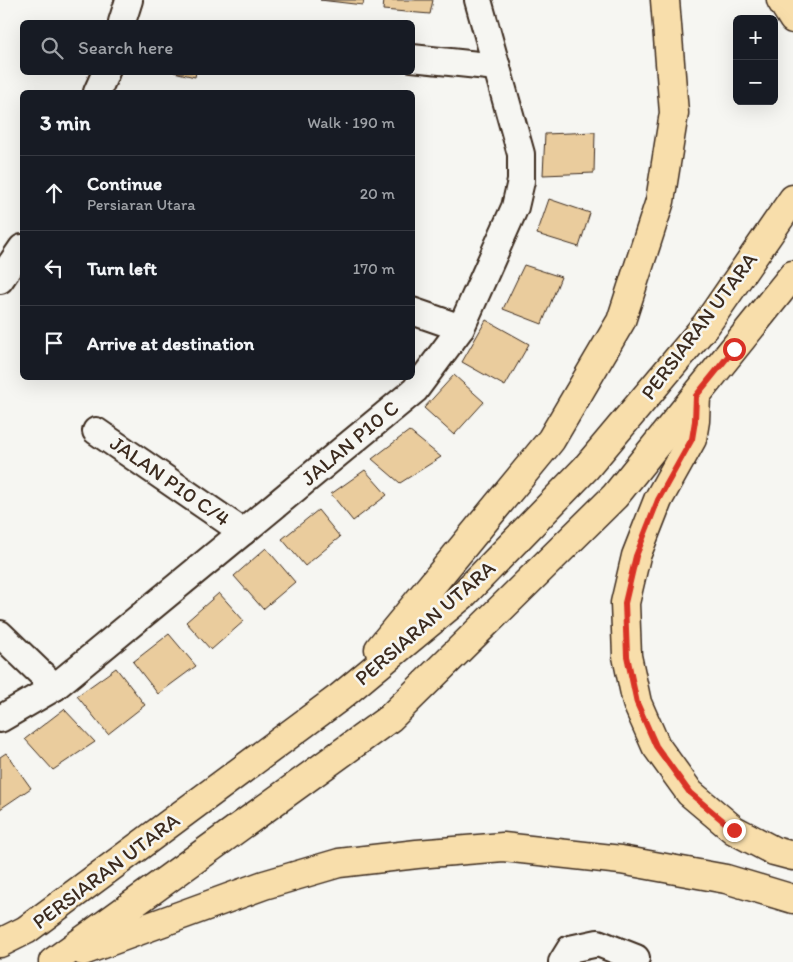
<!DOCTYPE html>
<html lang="en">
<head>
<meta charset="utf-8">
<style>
	:root { --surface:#171b24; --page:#242831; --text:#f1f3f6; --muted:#9ea1a6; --line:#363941 }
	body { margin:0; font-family:Itim,sans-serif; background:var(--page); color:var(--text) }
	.controls { position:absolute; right:15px; top:15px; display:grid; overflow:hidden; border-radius:8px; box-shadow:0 5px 20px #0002 }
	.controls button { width:45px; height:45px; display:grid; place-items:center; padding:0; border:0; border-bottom:1px solid var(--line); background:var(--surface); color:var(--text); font:25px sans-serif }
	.stop { position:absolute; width:15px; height:15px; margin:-11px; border:4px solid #d93025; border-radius:50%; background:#fff }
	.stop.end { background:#d93025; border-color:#fff; box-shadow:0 1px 5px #0008 }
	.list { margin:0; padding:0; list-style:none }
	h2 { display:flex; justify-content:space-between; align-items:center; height:65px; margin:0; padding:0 20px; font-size:21px }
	h2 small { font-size:16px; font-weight:400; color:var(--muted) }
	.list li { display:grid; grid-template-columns:32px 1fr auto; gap:15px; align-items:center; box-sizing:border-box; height:75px; padding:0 20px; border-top:1px solid var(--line) }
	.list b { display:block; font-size:19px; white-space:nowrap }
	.list p { margin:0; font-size:16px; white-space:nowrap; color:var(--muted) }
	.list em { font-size:16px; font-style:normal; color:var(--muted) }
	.icon { flex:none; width:28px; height:28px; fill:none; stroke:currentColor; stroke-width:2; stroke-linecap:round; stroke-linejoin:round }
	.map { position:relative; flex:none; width:793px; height:962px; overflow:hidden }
	.search { position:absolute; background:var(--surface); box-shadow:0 5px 20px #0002; left:20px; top:20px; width:395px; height:55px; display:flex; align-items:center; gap:12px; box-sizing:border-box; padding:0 18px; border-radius:8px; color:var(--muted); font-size:19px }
	.panel { position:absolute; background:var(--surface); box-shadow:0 5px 20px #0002; left:20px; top:90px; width:395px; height:290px; border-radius:8px }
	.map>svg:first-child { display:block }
	.building { fill:#eacc9d; stroke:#3b2a1e }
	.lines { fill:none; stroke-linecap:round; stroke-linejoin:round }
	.minor-casing { stroke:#3b2a1e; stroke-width:30 }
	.major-casing { stroke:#3b2a1e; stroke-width:31 }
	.minor { stroke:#f6f6f2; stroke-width:26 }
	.major { stroke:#f8deab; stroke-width:28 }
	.route { stroke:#d93025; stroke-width:6 }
	.labels { text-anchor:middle; stroke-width:5; stroke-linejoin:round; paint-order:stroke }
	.street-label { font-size:21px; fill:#3b2a1e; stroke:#f6f6f2 }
</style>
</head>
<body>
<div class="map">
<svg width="793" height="962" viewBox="0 0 793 962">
	<rect width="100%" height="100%" fill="#f6f6f2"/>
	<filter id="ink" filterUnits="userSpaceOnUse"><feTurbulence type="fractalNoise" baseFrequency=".02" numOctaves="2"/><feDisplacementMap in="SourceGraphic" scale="10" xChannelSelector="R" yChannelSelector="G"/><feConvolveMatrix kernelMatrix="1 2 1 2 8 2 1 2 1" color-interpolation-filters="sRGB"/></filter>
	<g filter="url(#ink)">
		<g class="building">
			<polygon points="320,0 364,0 363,5"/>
			<polygon points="384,0 433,0 430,14 383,10"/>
			<polygon points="174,72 196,72 195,77"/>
			<polygon points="595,132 594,173 543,175 545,134"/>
			<polygon points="549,199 590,213 579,247 537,234"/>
			<polygon points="524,265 561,277 542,324 503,309"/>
			<polygon points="486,320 529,344 505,386 462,362"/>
			<polygon points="454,375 484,402 454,435 424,408"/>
			<polygon points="409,431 441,457 400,483 372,459"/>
			<polygon points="365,470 387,495 353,521 331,494"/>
			<polygon points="318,510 340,537 305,566 282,539"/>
			<polygon points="266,548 295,582 263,609 234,576"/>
			<polygon points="219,593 244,621 211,650 186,622"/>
			<polygon points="169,634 196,666 158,694 133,662"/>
			<polygon points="116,668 145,705 108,734 77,696"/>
			<polygon points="64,709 95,742 53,770 25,739"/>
			<polygon points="6,753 31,788 0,809 0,757"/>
		</g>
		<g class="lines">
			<defs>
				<g id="minor">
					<polyline points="122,22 129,0"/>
					<polyline points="412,58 497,67"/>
					<polyline points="97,92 106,72"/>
					<polyline points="0,280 22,248"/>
					<polyline points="412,311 461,328"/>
					<polyline points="96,431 243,532"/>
					<polyline points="0,634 55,687"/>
					<polyline points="0,719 55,687 415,390 461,328 515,207 521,181 521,154 478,0"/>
					<polyline points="562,962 570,949 598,943 636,958"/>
				</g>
				<g id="major">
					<polyline points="781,0 793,19"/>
					<polyline points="696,396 695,421 692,439 658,500 636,556 625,603 627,656 637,703 656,746 690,793 734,830 774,851 793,856"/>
					<polyline points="379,649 551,440 621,321 660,201 674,113 665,0"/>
					<polyline points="0,943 26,930 340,697 463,595 586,468 706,325 793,199"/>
					<polyline points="83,951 264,885 339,863 417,854 503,847 621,860 726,879 793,899"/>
					<polyline points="53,962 390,718 615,496 793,275"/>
				</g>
			</defs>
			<use href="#minor" class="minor-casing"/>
			<use href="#major" class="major-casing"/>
			<use href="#minor" class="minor"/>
			<use href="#major" class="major"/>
		</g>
	</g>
	<g class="lines" filter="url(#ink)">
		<polyline class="route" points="734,349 696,396 695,421 692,439 658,500 636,556 625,603 627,656 637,703 656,746 690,793 734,830"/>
	</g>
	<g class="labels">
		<g class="street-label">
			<text transform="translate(699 326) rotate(-53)" y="7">PERSIARAN UTARA</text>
			<text transform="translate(350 443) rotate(-40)" y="7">JALAN P10 C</text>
			<text transform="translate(170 481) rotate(35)" y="7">JALAN P10 C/4</text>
			<text transform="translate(425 623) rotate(-41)" y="7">PERSIARAN UTARA</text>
			<text transform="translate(106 871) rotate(-37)" y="7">PERSIARAN UTARA</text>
		</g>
	</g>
</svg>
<div class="controls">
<button>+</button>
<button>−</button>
</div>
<div class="stop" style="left:734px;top:349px"></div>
<div class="stop end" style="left:734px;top:830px"></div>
<div class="search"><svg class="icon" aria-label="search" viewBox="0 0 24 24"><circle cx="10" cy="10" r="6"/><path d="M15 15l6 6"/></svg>Search here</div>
<section class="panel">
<h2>3 min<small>Walk · 190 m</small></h2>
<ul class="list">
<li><svg class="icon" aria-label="ahead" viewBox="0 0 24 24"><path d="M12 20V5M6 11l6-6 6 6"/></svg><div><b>Continue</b><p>Persiaran Utara</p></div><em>20 m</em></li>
<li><svg class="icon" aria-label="left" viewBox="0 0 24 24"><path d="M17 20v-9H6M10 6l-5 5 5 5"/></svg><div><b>Turn left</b></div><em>170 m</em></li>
<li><svg class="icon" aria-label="arrive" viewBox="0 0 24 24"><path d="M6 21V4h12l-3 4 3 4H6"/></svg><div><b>Arrive at destination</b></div></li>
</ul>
</section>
</div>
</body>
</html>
